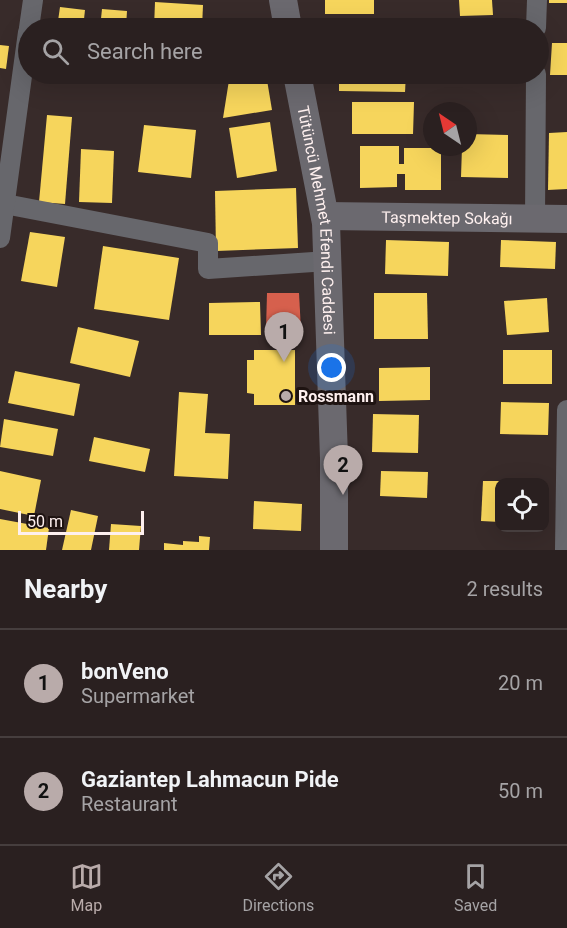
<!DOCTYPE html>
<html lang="en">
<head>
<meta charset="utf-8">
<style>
	:root { --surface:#2a2020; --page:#362d2d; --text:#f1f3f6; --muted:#a5a3a5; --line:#463e3e; --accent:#b9abaa }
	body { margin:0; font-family:Roboto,sans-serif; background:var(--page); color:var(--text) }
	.controls { position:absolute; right:18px; bottom:18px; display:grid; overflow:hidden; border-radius:12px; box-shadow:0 6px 24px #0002 }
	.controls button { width:54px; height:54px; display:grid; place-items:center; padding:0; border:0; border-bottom:2px solid var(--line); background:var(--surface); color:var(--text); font:30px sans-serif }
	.compass { position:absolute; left:423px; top:102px; width:54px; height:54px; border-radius:50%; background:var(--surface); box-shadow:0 6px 24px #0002; rotate:325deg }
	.scale { position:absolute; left:18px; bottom:15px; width:126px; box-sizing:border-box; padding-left:6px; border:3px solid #fef0ef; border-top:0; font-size:16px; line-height:21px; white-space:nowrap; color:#fef0ef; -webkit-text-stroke:4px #1e1311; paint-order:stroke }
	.you { position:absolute; left:332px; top:368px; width:21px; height:21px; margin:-15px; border:4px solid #fff; border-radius:50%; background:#1a73e8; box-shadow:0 0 0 9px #1a73e833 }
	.badge { display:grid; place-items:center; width:39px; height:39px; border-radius:50%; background:var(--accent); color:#111; font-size:20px; font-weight:700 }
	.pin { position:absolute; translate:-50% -50px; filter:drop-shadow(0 2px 3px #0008) }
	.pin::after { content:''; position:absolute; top:32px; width:21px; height:18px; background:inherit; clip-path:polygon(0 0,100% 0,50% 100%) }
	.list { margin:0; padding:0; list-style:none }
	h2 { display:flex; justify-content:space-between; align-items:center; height:78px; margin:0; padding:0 24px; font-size:26px }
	h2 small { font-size:20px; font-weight:400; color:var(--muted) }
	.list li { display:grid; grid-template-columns:39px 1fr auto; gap:18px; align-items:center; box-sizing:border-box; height:108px; padding:0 24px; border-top:2px solid var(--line) }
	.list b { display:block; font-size:22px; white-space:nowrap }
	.list p { margin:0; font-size:20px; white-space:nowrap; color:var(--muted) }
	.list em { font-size:20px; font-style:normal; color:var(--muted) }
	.icon { flex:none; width:33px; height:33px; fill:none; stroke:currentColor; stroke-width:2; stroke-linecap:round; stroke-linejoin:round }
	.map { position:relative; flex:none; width:567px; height:550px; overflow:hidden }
	.search { position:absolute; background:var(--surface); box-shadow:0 6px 24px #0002; left:18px; right:18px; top:18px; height:66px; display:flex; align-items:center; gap:15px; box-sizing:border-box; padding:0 21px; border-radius:33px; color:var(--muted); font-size:22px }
	.sheet { height:294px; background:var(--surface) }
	nav { display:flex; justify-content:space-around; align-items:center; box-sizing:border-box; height:84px; border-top:2px solid var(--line); background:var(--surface); font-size:16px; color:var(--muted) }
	nav a { display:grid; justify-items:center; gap:3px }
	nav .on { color:var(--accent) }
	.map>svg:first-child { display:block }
	.homes { fill:#f6d55c }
	.shops { fill:#d6604d }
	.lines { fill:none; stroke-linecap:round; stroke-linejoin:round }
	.street { stroke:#67676c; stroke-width:20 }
	.secondary { stroke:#6b696f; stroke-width:28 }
	.poi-dot { fill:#b9abaa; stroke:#1e1311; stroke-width:2 }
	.labels { text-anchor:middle; stroke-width:6; stroke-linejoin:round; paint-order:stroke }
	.street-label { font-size:16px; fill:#fef0ef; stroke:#1e1311 }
	.poi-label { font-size:16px; font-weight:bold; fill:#fef0ef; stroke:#1e1311; text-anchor:start }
</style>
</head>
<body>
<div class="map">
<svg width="567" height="550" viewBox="0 0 567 550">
	<rect width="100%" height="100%" fill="#382b2a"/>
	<g class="homes">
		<rect x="325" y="0" width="49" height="14"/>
		<polygon points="459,0 492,0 493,15 460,16"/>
		<rect x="549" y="0" width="18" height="3"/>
		<polygon points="155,2 203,5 202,28 154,28"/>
		<polygon points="60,7 85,10 83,28 57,28"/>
		<polygon points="102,9 127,11 126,28 100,28"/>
		<polygon points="552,43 567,43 567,75 550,75"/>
		<polygon points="0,45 9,46 6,69 0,68"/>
		<polygon points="97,74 122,74 121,80 96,78"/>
		<polygon points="230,74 266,74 272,110 223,118"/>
		<polygon points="339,74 406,74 405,92 339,91"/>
		<polygon points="450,74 506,74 506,80 450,81"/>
		<polygon points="352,102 414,102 413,134 352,134"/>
		<polygon points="47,115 72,117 65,204 39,202"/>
		<polygon points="270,122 277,171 237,178 229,128"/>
		<polygon points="144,125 196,130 191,178 138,172"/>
		<polygon points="567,132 567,189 548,190 549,133"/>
		<polygon points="468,134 508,135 508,178 461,177 462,147 468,147"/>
		<polygon points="360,146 399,146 399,164 404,164 404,148 441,148 441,190 405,190 405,174 397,174 397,187 360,188"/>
		<polygon points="81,149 114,151 112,203 79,202"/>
		<polygon points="296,188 298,248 216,251 215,191"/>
		<polygon points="30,232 65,237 57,287 21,281"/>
		<polygon points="386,240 449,242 448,276 385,274"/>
		<polygon points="501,240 556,242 555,269 500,267"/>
		<polygon points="103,246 179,258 169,320 94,309"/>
		<polygon points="374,293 427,293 428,339 374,339"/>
		<polygon points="547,298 549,332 507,335 504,301"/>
		<polygon points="260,302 261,335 209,335 209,303"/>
		<polygon points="78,327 139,341 130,377 70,363"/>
		<polygon points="254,350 295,350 295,405 254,405 254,394 247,393 247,360 254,360"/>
		<rect x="503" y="350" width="49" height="34"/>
		<polygon points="430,367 430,400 379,401 379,368"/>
		<polygon points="15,371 80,384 74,416 8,403"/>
		<polygon points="179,392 208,394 205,433 230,434 228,479 174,476"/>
		<polygon points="501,402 549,403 548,435 500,434"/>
		<polygon points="373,414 419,415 418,453 372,452"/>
		<polygon points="4,419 58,429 53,456 0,447"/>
		<polygon points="94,437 150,449 145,472 89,461"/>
		<polygon points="0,471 41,480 34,516 0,509"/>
		<polygon points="381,471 428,472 427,498 380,496"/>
		<polygon points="483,481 500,481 500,522 481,521"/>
		<polygon points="254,501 302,504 301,531 253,529"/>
		<polygon points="71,510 98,516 91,550 62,550"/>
		<polygon points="0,519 49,528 46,550 0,550"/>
		<polygon points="111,524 141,526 139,550 109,550"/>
		<polygon points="199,536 210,537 209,550 164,550 164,543 183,545 183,541 199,542"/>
	</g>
	<polygon class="shops" points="267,293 299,293 301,330 266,330"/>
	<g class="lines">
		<g class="street">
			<polyline points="29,28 33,0"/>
			<polyline points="536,28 537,0"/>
			<polyline points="0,203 208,243 208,269 328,261"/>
			<polyline points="535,218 536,74"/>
			<polyline points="0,238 28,32"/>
			<polyline points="565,550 567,410"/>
		</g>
		<g class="secondary">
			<polyline points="283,0 288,28"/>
			<path id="s1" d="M297 74 326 223 334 458V550"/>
			<path id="s2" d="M325 216 567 219"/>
		</g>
	</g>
	<circle class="poi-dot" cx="286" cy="396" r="6"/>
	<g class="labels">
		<g class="street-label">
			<text dy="6" stroke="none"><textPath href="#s2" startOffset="122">Taşmektep Sokağı</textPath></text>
			<text dy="6" stroke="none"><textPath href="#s1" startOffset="148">Tütüncü Mehmet Efendi Caddesi</textPath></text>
		</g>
		<g class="poi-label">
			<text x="298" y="402">Rossmann</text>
		</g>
	</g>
</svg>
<div class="controls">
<button><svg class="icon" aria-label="locate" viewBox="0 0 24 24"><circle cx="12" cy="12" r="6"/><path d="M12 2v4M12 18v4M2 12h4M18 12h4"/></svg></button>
</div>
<svg class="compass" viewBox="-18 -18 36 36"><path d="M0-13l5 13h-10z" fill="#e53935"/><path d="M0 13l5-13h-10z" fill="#a5a3a5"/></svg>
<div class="scale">50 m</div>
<div class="you"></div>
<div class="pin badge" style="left:284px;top:362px">1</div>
<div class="pin badge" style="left:343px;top:495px">2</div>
<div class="search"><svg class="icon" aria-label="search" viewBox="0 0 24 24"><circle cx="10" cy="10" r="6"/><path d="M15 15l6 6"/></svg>Search here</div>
</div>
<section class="sheet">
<h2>Nearby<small>2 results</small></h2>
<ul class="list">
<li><span class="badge">1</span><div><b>bonVeno</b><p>Supermarket</p></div><em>20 m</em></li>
<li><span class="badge">2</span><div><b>Gaziantep Lahmacun Pide</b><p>Restaurant</p></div><em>50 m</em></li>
</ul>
</section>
<nav>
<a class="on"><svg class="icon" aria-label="map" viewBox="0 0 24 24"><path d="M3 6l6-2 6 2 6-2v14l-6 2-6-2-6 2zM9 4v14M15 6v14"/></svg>Map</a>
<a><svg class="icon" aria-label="directions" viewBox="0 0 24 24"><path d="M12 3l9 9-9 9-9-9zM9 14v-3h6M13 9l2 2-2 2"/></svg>Directions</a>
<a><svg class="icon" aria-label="saved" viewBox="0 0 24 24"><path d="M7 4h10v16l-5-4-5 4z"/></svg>Saved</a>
</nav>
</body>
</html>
